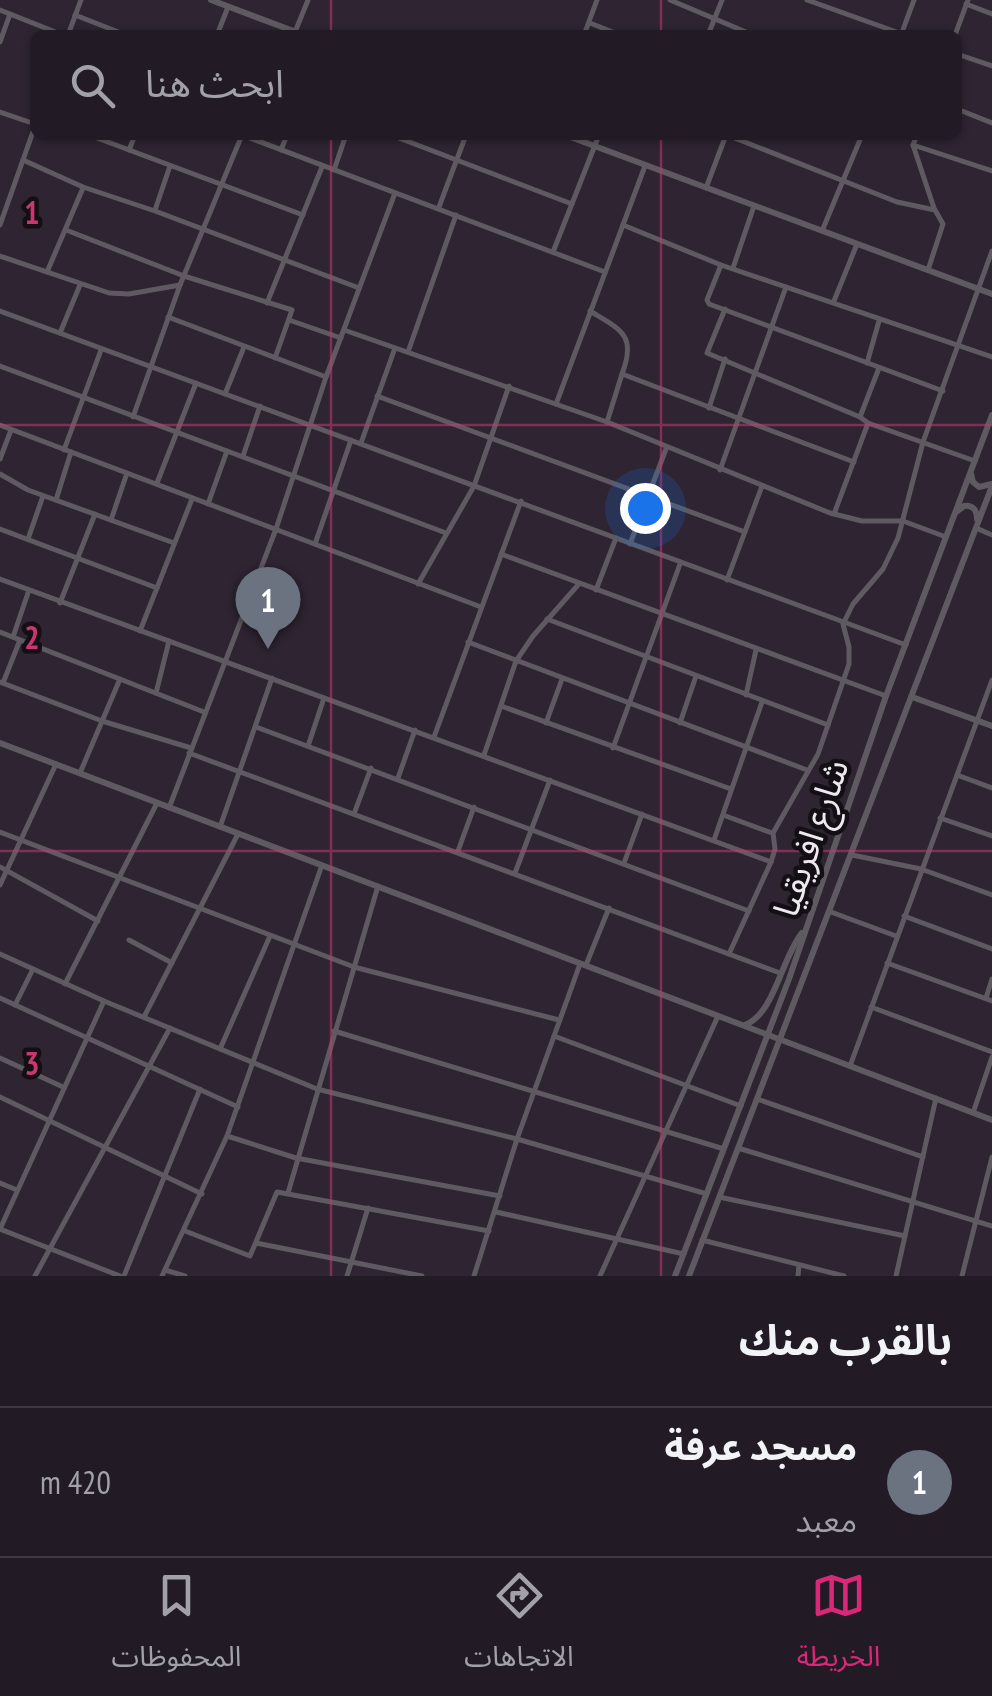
<!DOCTYPE html>
<html lang="ar">
<head>
<meta charset="utf-8">
<style>
	:root { --surface:#221b26; --page:#2e2832; --text:#f1f3f6; --muted:#a2a1a7; --line:#3f3943; --accent:#db2777 }
	body { margin:0; font-family:"PT Sans Narrow","Noto Sans Arabic",sans-serif; background:var(--page); color:var(--text); direction:rtl }
	.you { position:absolute; left:645px; top:508px; width:35px; height:35px; margin:-25px; border:8px solid #fff; border-radius:50%; background:#1a73e8; box-shadow:0 0 0 15px #1a73e833 }
	.badge { display:grid; place-items:center; width:65px; height:65px; border-radius:50%; background:var(--accent); color:#fff; font-size:32px; font-weight:700 }
	.pin { position:absolute; translate:-50% -82px; filter:drop-shadow(0 2px 5px #0008) }
	.pin::after { content:''; position:absolute; top:52px; width:35px; height:30px; background:inherit; clip-path:polygon(0 0,100% 0,50% 100%) }
	.list { margin:0; padding:0; list-style:none }
	h2 { display:flex; justify-content:space-between; align-items:center; height:130px; margin:0; padding:0 40px; font-size:42px }
	h2 small { font-size:32px; font-weight:400; color:var(--muted) }
	.list li { display:grid; grid-template-columns:65px 1fr auto; gap:30px; align-items:center; box-sizing:border-box; height:150px; padding:0 40px; border-top:2px solid var(--line) }
	.list b { display:block; font-size:38px; white-space:nowrap }
	.list p { margin:0; font-size:32px; white-space:nowrap; color:var(--muted) }
	.list em { font-size:32px; font-style:normal; color:var(--muted) }
	.icon { flex:none; width:55px; height:55px; fill:none; stroke:currentColor; stroke-width:2; stroke-linecap:round; stroke-linejoin:round }
	.map { position:relative; flex:none; width:992px; height:1276px; overflow:hidden; direction:ltr }
	.search { position:absolute; background:var(--surface); box-shadow:0 2px 8px #0004; left:30px; right:30px; top:30px; height:110px; display:flex; align-items:center; gap:25px; box-sizing:border-box; padding:0 35px; border-radius:15px; color:var(--muted); font-size:38px }
	.sheet { height:280px; background:var(--surface) }
	nav { display:flex; justify-content:space-around; align-items:center; box-sizing:border-box; height:140px; border-top:2px solid var(--line); background:var(--surface); font-size:28px; color:var(--muted) }
	nav a { display:grid; justify-items:center; gap:5px }
	nav .on { color:var(--accent) }
	.map>svg:first-child { display:block }
	.lines { fill:none; stroke-linecap:round; stroke-linejoin:round }
	.minor { stroke:#5f5a61; stroke-width:5 }
	.tertiary { stroke:#5f5a61; stroke-width:6 }
	.grid { fill:none; stroke:#c93772; stroke-width:2.5; stroke-opacity:0.55 }
	.labels { text-anchor:middle; stroke-width:9; stroke-linejoin:round; paint-order:stroke }
	.street-label { font-size:35px; fill:#eee8f1; stroke:#130f15 }
	.grid-label { font-size:32px; text-anchor:middle; font-weight:bold; fill:#c93772; stroke:#130f15; stroke-width:9; stroke-linejoin:round; paint-order:stroke }
</style>
</head>
<body>
<div class="map">
<svg width="992" height="1276" viewBox="0 0 992 1276">
	<rect width="100%" height="100%" fill="#2e2432"/>
	<g class="lines">
		<g class="minor">
			<polyline points="670,0 753,35"/>
			<polyline points="807,0 905,35"/>
			<polyline points="966,4 992,14"/>
			<polyline points="0,10 63,35"/>
			<polyline points="75,15 126,35"/>
			<polyline points="590,23 620,35"/>
			<polyline points="295,32 308,0"/>
			<polyline points="68,35 81,0"/>
			<polyline points="217,35 228,7"/>
			<polyline points="584,35 597,0"/>
			<polyline points="708,35 722,0"/>
			<polyline points="901,35 914,0"/>
			<polyline points="955,35 968,0"/>
			<polyline points="0,42 10,14"/>
			<polyline points="957,54 992,66"/>
			<polyline points="957,109 992,123"/>
			<polyline points="0,112 35,124"/>
			<polyline points="89,135 303,215"/>
			<polyline points="391,135 572,204"/>
			<polyline points="727,135 897,202 935,210 943,224 928,270"/>
			<polyline points="917,135 913,145 934,208"/>
			<polyline points="913,145 992,171"/>
			<polyline points="129,150 135,135"/>
			<polyline points="281,150 287,135"/>
			<polyline points="23,160 83,187 155,211 359,288"/>
			<polyline points="334,170 346,135"/>
			<polyline points="706,188 726,135"/>
			<polyline points="439,207 466,135"/>
			<polyline points="155,210 170,166"/>
			<polyline points="0,225 35,126"/>
			<polyline points="623,225 721,265 992,357"/>
			<polyline points="66,230 184,276 292,310 275,358"/>
			<polyline points="822,231 862,135"/>
			<polyline points="553,252 599,135"/>
			<polyline points="0,256 109,293 129,294 180,285"/>
			<polyline points="721,265 707,300 709,304 943,391"/>
			<polyline points="733,268 754,206"/>
			<polyline points="47,272 83,188"/>
			<polyline points="834,301 857,244"/>
			<polyline points="267,303 322,167"/>
			<polyline points="725,309 707,353 860,417"/>
			<polyline points="0,311 906,645"/>
			<path d="M590 311C621 330 637 335 622 374L854 462"/>
			<polyline points="168,317 326,377"/>
			<polyline points="289,320 341,338"/>
			<polyline points="344,330 607,422 830,513 862,521 903,521 946,537"/>
			<polyline points="60,333 80,285"/>
			<polyline points="408,352 456,215"/>
			<polyline points="867,363 879,321"/>
			<polyline points="0,366 446,533"/>
			<polyline points="225,394 244,347"/>
			<polyline points="377,396 745,532"/>
			<polyline points="556,404 645,166"/>
			<polyline points="709,408 725,359"/>
			<polyline points="133,417 180,285 242,135 605,272"/>
			<polyline points="607,422 622,374"/>
			<polyline points="868,423 975,461"/>
			<polyline points="0,425 481,607"/>
			<polyline points="361,443 395,348"/>
			<polyline points="64,450 101,350"/>
			<polyline points="243,456 260,406"/>
			<polyline points="0,459 11,430"/>
			<polyline points="720,470 786,287"/>
			<polyline points="0,474 28,490 174,543"/>
			<polyline points="157,483 196,383"/>
			<polyline points="56,500 71,452"/>
			<polyline points="208,504 227,451"/>
			<polyline points="834,514 868,423 860,417 879,368"/>
			<polyline points="111,520 127,473"/>
			<polyline points="976,528 992,535"/>
			<polyline points="0,529 157,588"/>
			<polyline points="28,539 43,496"/>
			<polyline points="315,544 351,440"/>
			<polyline points="630,544 666,449"/>
			<polyline points="501,554 886,696"/>
			<polyline points="0,579 771,862"/>
			<polyline points="727,580 762,486"/>
			<polyline points="418,584 474,486 509,386"/>
			<polyline points="596,590 616,538"/>
			<polyline points="60,603 95,514"/>
			<polyline points="547,619 828,725"/>
			<polyline points="140,631 192,499"/>
			<polyline points="0,632 204,712"/>
			<polyline points="13,637 29,590"/>
			<polyline points="468,642 807,770"/>
			<polyline points="0,682 102,721 191,748"/>
			<polyline points="3,683 20,640"/>
			<polyline points="156,693 169,641"/>
			<polyline points="746,695 756,650"/>
			<polyline points="501,706 731,789"/>
			<polyline points="546,723 562,679"/>
			<polyline points="680,723 696,676"/>
			<polyline points="256,727 749,911"/>
			<polyline points="434,737 521,501"/>
			<polyline points="308,746 324,698"/>
			<polyline points="613,748 680,564"/>
			<polyline points="189,753 780,973"/>
			<polyline points="484,755 516,661 533,636 578,585"/>
			<polyline points="80,773 120,679"/>
			<polyline points="957,775 992,788"/>
			<polyline points="398,778 415,730"/>
			<polyline points="169,808 276,529 326,377 395,193"/>
			<polyline points="354,814 371,768"/>
			<polyline points="723,815 772,833"/>
			<polyline points="940,818 992,836"/>
			<polyline points="220,827 272,678"/>
			<polyline points="0,832 354,967 559,1020"/>
			<polyline points="714,840 762,702"/>
			<polyline points="458,851 474,807"/>
			<polyline points="852,855 921,869 992,895"/>
			<polyline points="624,863 642,814"/>
			<polyline points="0,867 98,921"/>
			<polyline points="515,873 550,780"/>
			<polyline points="0,885 56,764"/>
			<polyline points="831,912 896,936"/>
			<polyline points="904,916 992,949"/>
			<polyline points="129,940 172,963"/>
			<polyline points="0,954 104,1001 317,1089 517,1139 707,1194"/>
			<polyline points="729,954 771,862 775,849 773,833 818,754 849,664 849,647 843,624 853,604 883,569 898,538 923,442 992,251"/>
			<polyline points="887,963 992,1001"/>
			<polyline points="586,965 609,908"/>
			<polyline points="65,984 157,803"/>
			<polyline points="0,998 238,1107"/>
			<polyline points="986,998 992,979"/>
			<polyline points="15,1005 33,969"/>
			<polyline points="871,1007 992,1052"/>
			<polyline points="144,1017 238,834"/>
			<polyline points="334,1031 724,1149"/>
			<polyline points="554,1036 741,1106"/>
			<polyline points="220,1049 270,936"/>
			<polyline points="0,1058 63,1087"/>
			<polyline points="850,1066 992,680"/>
			<polyline points="0,1097 202,1194"/>
			<polyline points="757,1099 923,1157"/>
			<polyline points="973,1113 992,1057"/>
			<polyline points="227,1136 296,1158 500,1196"/>
			<polyline points="738,1148 992,1226"/>
			<polyline points="0,1183 17,1190"/>
			<polyline points="288,1193 378,886"/>
			<polyline points="719,1197 905,1236"/>
			<polyline points="496,1212 684,1254"/>
			<polyline points="0,1229 104,1001"/>
			<polyline points="0,1229 120,1276"/>
			<polyline points="185,1231 250,1256 277,1192 489,1231"/>
			<polyline points="702,1240 844,1276"/>
			<polyline points="256,1243 422,1276"/>
			<polyline points="165,1270 185,1276"/>
			<polyline points="35,1276 170,1028"/>
			<polyline points="124,1276 200,1089"/>
			<polyline points="162,1276 227,1136 322,865"/>
			<polyline points="347,1276 368,1208"/>
			<polyline points="474,1276 517,1139 580,964"/>
			<polyline points="600,1276 718,1016"/>
			<polyline points="798,1276 799,1265"/>
			<polyline points="896,1276 936,1098"/>
			<polyline points="962,1276 992,1157"/>
		</g>
		<g class="tertiary">
			<polyline points="211,0 304,35"/>
			<polyline points="565,135 992,294"/>
			<polyline points="971,474 973,482 979,487 992,484"/>
			<path d="M956 512 964 506C973 505 977 510 977 519"/>
			<polyline points="912,697 992,726"/>
			<polyline points="0,743 992,1120"/>
			<path d="M745 1025C775 1013 781 959 802 933"/>
			<polyline points="675,1276 789,979 886,696 992,415"/>
			<polyline points="689,1276 992,486"/>
		</g>
	</g>
	<path class="grid" d="M331 0V35M661 0V35M331 135V1276M661 135V1276M0 425H992M0 851H992"/>
	<g class="labels">
		<g class="street-label">
			<text transform="translate(811 838) rotate(-71)" y="12">شارع افريقيا</text>
		</g>
	</g>
	<g class="grid-label">
		<text x="32" y="224">1</text>
		<text x="32" y="649">2</text>
		<text x="32" y="1075">3</text>
	</g>
</svg>
<div class="you"></div>
<div class="pin badge" style="left:268px;top:649px;background:#6b7280">1</div>
<div class="search"><svg class="icon" aria-label="search" viewBox="0 0 24 24"><circle cx="10" cy="10" r="6"/><path d="M15 15l6 6"/></svg>ابحث هنا</div>
</div>
<section class="sheet">
<h2>بالقرب منك<small></small></h2>
<ul class="list">
<li><span class="badge" style="background:#6b7280">1</span><div><b>مسجد عرفة</b><p>معبد</p></div><em>420 m</em></li>
</ul>
</section>
<nav>
<a class="on"><svg class="icon" aria-label="map" viewBox="0 0 24 24"><path d="M3 6l6-2 6 2 6-2v14l-6 2-6-2-6 2zM9 4v14M15 6v14"/></svg>الخريطة</a>
<a><svg class="icon" aria-label="directions" viewBox="0 0 24 24"><path d="M12 3l9 9-9 9-9-9zM9 14v-3h6M13 9l2 2-2 2"/></svg>الاتجاهات</a>
<a><svg class="icon" aria-label="saved" viewBox="0 0 24 24"><path d="M7 4h10v16l-5-4-5 4z"/></svg>المحفوظات</a>
</nav>
</body>
</html>
